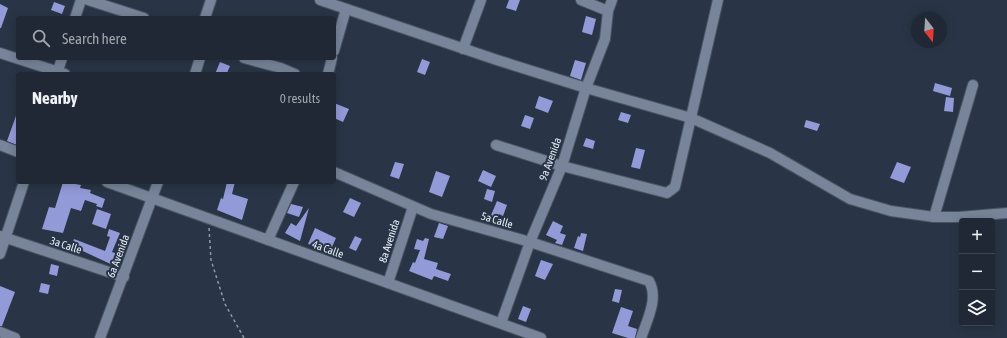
<!DOCTYPE html>
<html lang="en">
<head>
<meta charset="utf-8">
<style>
	:root { --surface:#1f2834; --page:#2c3440; --text:#f1f3f6; --muted:#a1a6ac; --line:#3c444f }
	body { margin:0; font-family:"Asap Condensed",sans-serif; background:var(--page); color:var(--text) }
	.controls { position:absolute; right:12px; bottom:12px; display:grid; overflow:hidden; border-radius:4px; box-shadow:0 2px 10px #0003 }
	.controls button { width:36px; height:36px; display:grid; place-items:center; padding:0; border:0; border-bottom:1px solid var(--line); background:var(--surface); color:var(--text); font:20px sans-serif }
	.compass { position:absolute; left:911px; top:12px; width:36px; height:36px; border-radius:50%; background:var(--surface); box-shadow:0 2px 10px #0003; rotate:163deg }
	.list { margin:0; padding:0; list-style:none }
	h2 { display:flex; justify-content:space-between; align-items:center; height:52px; margin:0; padding:0 16px; font-size:17px }
	h2 small { font-size:13px; font-weight:400; color:var(--muted) }
	.icon { flex:none; width:22px; height:22px; fill:none; stroke:currentColor; stroke-width:2; stroke-linecap:round; stroke-linejoin:round }
	.map { position:relative; flex:none; width:1007px; height:338px; overflow:hidden }
	.search { position:absolute; background:var(--surface); box-shadow:0 2px 10px #0003; left:16px; top:16px; width:320px; height:44px; display:flex; align-items:center; gap:10px; box-sizing:border-box; padding:0 14px; border-radius:4px; color:var(--muted); font-size:15px }
	.panel { position:absolute; background:var(--surface); box-shadow:0 2px 10px #0003; left:16px; top:72px; width:320px; height:112px; border-radius:4px }
	.map>svg:first-child { display:block }
	.building { fill:#939ad8 }
	.lines { fill:none; stroke-linecap:round; stroke-linejoin:round }
	.minor-casing { stroke:#495361; stroke-width:12 }
	.path { stroke:#8f99a6; stroke-width:1.5; stroke-dasharray:3 3; stroke-linecap:butt }
	.minor { stroke:#778499; stroke-width:10 }
	.labels { text-anchor:middle; stroke-width:4; stroke-linejoin:round; paint-order:stroke }
	.street-label { font-size:11px; fill:#e6eef9; stroke:#293546 }
</style>
</head>
<body>
<div class="map">
<svg width="1007" height="338" viewBox="0 0 1007 338">
	<rect width="100%" height="100%" fill="#293546"/>
	<g class="building">
		<polygon points="509,0 520,0 516,11 506,8"/>
		<polygon points="54,2 65,6 62,14 51,10"/>
		<polygon points="0,4 8,8 1,28 0,28"/>
		<polygon points="586,16 596,19 592,35 582,32"/>
		<polygon points="422,59 430,62 425,75 417,72"/>
		<polygon points="575,60 586,63 581,80 570,76"/>
		<polygon points="220,62 230,66 227,73 224,72 223,74 215,74"/>
		<polygon points="935,83 952,88 950,96 933,91"/>
		<polygon points="539,96 553,101 548,113 535,108"/>
		<polygon points="946,97 954,98 953,112 944,111"/>
		<polygon points="334,103 349,109 343,122 334,118"/>
		<polygon points="621,112 631,115 628,123 618,120"/>
		<polygon points="17,113 18,141 17,145 7,141"/>
		<polygon points="525,115 534,118 530,129 521,126"/>
		<polygon points="806,120 820,124 817,131 804,127"/>
		<polygon points="586,138 595,141 593,149 583,146"/>
		<polygon points="636,148 645,150 640,169 631,167"/>
		<polygon points="395,162 404,164 399,179 390,176"/>
		<polygon points="897,162 911,167 904,183 890,178"/>
		<polygon points="483,170 496,176 491,187 478,181"/>
		<polygon points="436,171 450,176 442,197 429,192"/>
		<polygon points="63,182 81,185 80,188 91,190 90,193 105,199 102,208 96,206 97,204 85,200 81,211 71,208 63,233 42,229 49,207 55,208"/>
		<polygon points="227,182 235,182 232,194 248,199 242,220 217,210 221,198 223,199"/>
		<polygon points="487,189 495,191 492,202 484,199"/>
		<polygon points="350,198 361,203 354,217 343,212"/>
		<polygon points="497,201 507,205 503,216 499,214 495,222 489,220"/>
		<polygon points="291,204 303,207 299,217 287,213"/>
		<polygon points="309,208 300,241 285,233 291,223 296,226"/>
		<polygon points="97,209 111,214 106,229 92,224"/>
		<polygon points="553,221 563,226 560,233 566,235 562,245 555,243 557,240 546,235"/>
		<polygon points="439,223 448,226 443,239 434,237"/>
		<polygon points="315,228 336,238 332,247 329,246 327,250 308,244"/>
		<polygon points="109,229 120,233 112,252 121,255 117,267 72,246 74,239 105,251 110,237 107,236"/>
		<polygon points="581,233 587,234 583,251 574,248 578,236 580,237"/>
		<polygon points="355,236 362,239 356,251 349,248"/>
		<polygon points="425,238 429,239 424,259 438,263 436,269 451,274 448,281 434,276 432,280 409,271 413,262 415,263 420,250 414,249 417,239 423,241"/>
		<polygon points="541,260 553,264 545,280 535,276"/>
		<polygon points="51,264 59,266 57,276 49,274"/>
		<polygon points="41,283 50,285 48,294 39,292"/>
		<polygon points="0,286 15,292 2,326 0,326"/>
		<polygon points="615,289 622,290 619,303 612,301"/>
		<polygon points="523,306 531,309 526,322 518,319"/>
		<polygon points="621,307 633,311 628,326 637,329 635,338 628,338 612,333"/>
	</g>
	<g class="lines">
		<defs>
			<g id="minor">
				<polyline points="88,0 144,18"/>
				<polyline points="320,0 497,60 586,88 691,118 770,153 850,199 891,211 934,217 959,217 1007,213"/>
				<polyline points="581,0 608,11"/>
				<polyline points="75,18 81,0"/>
				<polyline points="205,18 211,0"/>
				<polyline points="463,49 481,0"/>
				<polyline points="334,51 346,9"/>
				<polyline points="0,53 65,74"/>
				<polyline points="244,58 281,68 295,74"/>
				<polyline points="57,74 62,58"/>
				<polyline points="195,74 200,58"/>
				<polyline points="328,74 332,58"/>
				<polyline points="0,145 18,152"/>
				<polyline points="496,145 562,166 667,193 675,187 718,0"/>
				<path d="M334 172 431 214 530 242 649 281C659 298 647 320 641 338"/>
				<polyline points="107,182 541,338"/>
				<polyline points="934,217 973,85"/>
				<polyline points="0,236 124,277"/>
				<polyline points="268,240 294,182"/>
				<polyline points="0,254 24,182"/>
				<polyline points="388,283 413,207"/>
				<polyline points="501,323 530,242 562,166 586,88 605,39 608,11 612,0"/>
				<polyline points="0,332 15,338"/>
				<polyline points="100,338 158,182"/>
			</g>
		</defs>
		<use href="#minor" class="minor-casing"/>
		<polyline class="path" points="209,228 211,260 225,304 244,338"/>
		<use href="#minor" class="minor"/>
	</g>
	<g class="labels">
		<g class="street-label">
			<text transform="translate(550 159) rotate(-70)" y="4">9a Avenida</text>
			<text transform="translate(497 220) rotate(16)" y="4">5a Calle</text>
			<text transform="translate(389 241) rotate(-72)" y="4">8a Avenida</text>
			<text transform="translate(66 245) rotate(18)" y="4">3a Calle</text>
			<text transform="translate(328 249) rotate(20)" y="4">4a Calle</text>
			<text transform="translate(118 256) rotate(-70)" y="4">6a Avenida</text>
		</g>
	</g>
</svg>
<div class="controls">
<button>+</button>
<button>−</button>
<button><svg class="icon" aria-label="layers" viewBox="0 0 24 24"><path d="M12 4l9 5-9 5-9-5zM3 14l9 5 9-5"/></svg></button>
</div>
<svg class="compass" viewBox="-18 -18 36 36"><path d="M0-13l5 13h-10z" fill="#e53935"/><path d="M0 13l5-13h-10z" fill="#a1a6ac"/></svg>
<div class="search"><svg class="icon" aria-label="search" viewBox="0 0 24 24"><circle cx="10" cy="10" r="6"/><path d="M15 15l6 6"/></svg>Search here</div>
<section class="panel">
<h2>Nearby<small>0 results</small></h2>
<ul class="list">
</ul>
</section>
</div>
</body>
</html>
